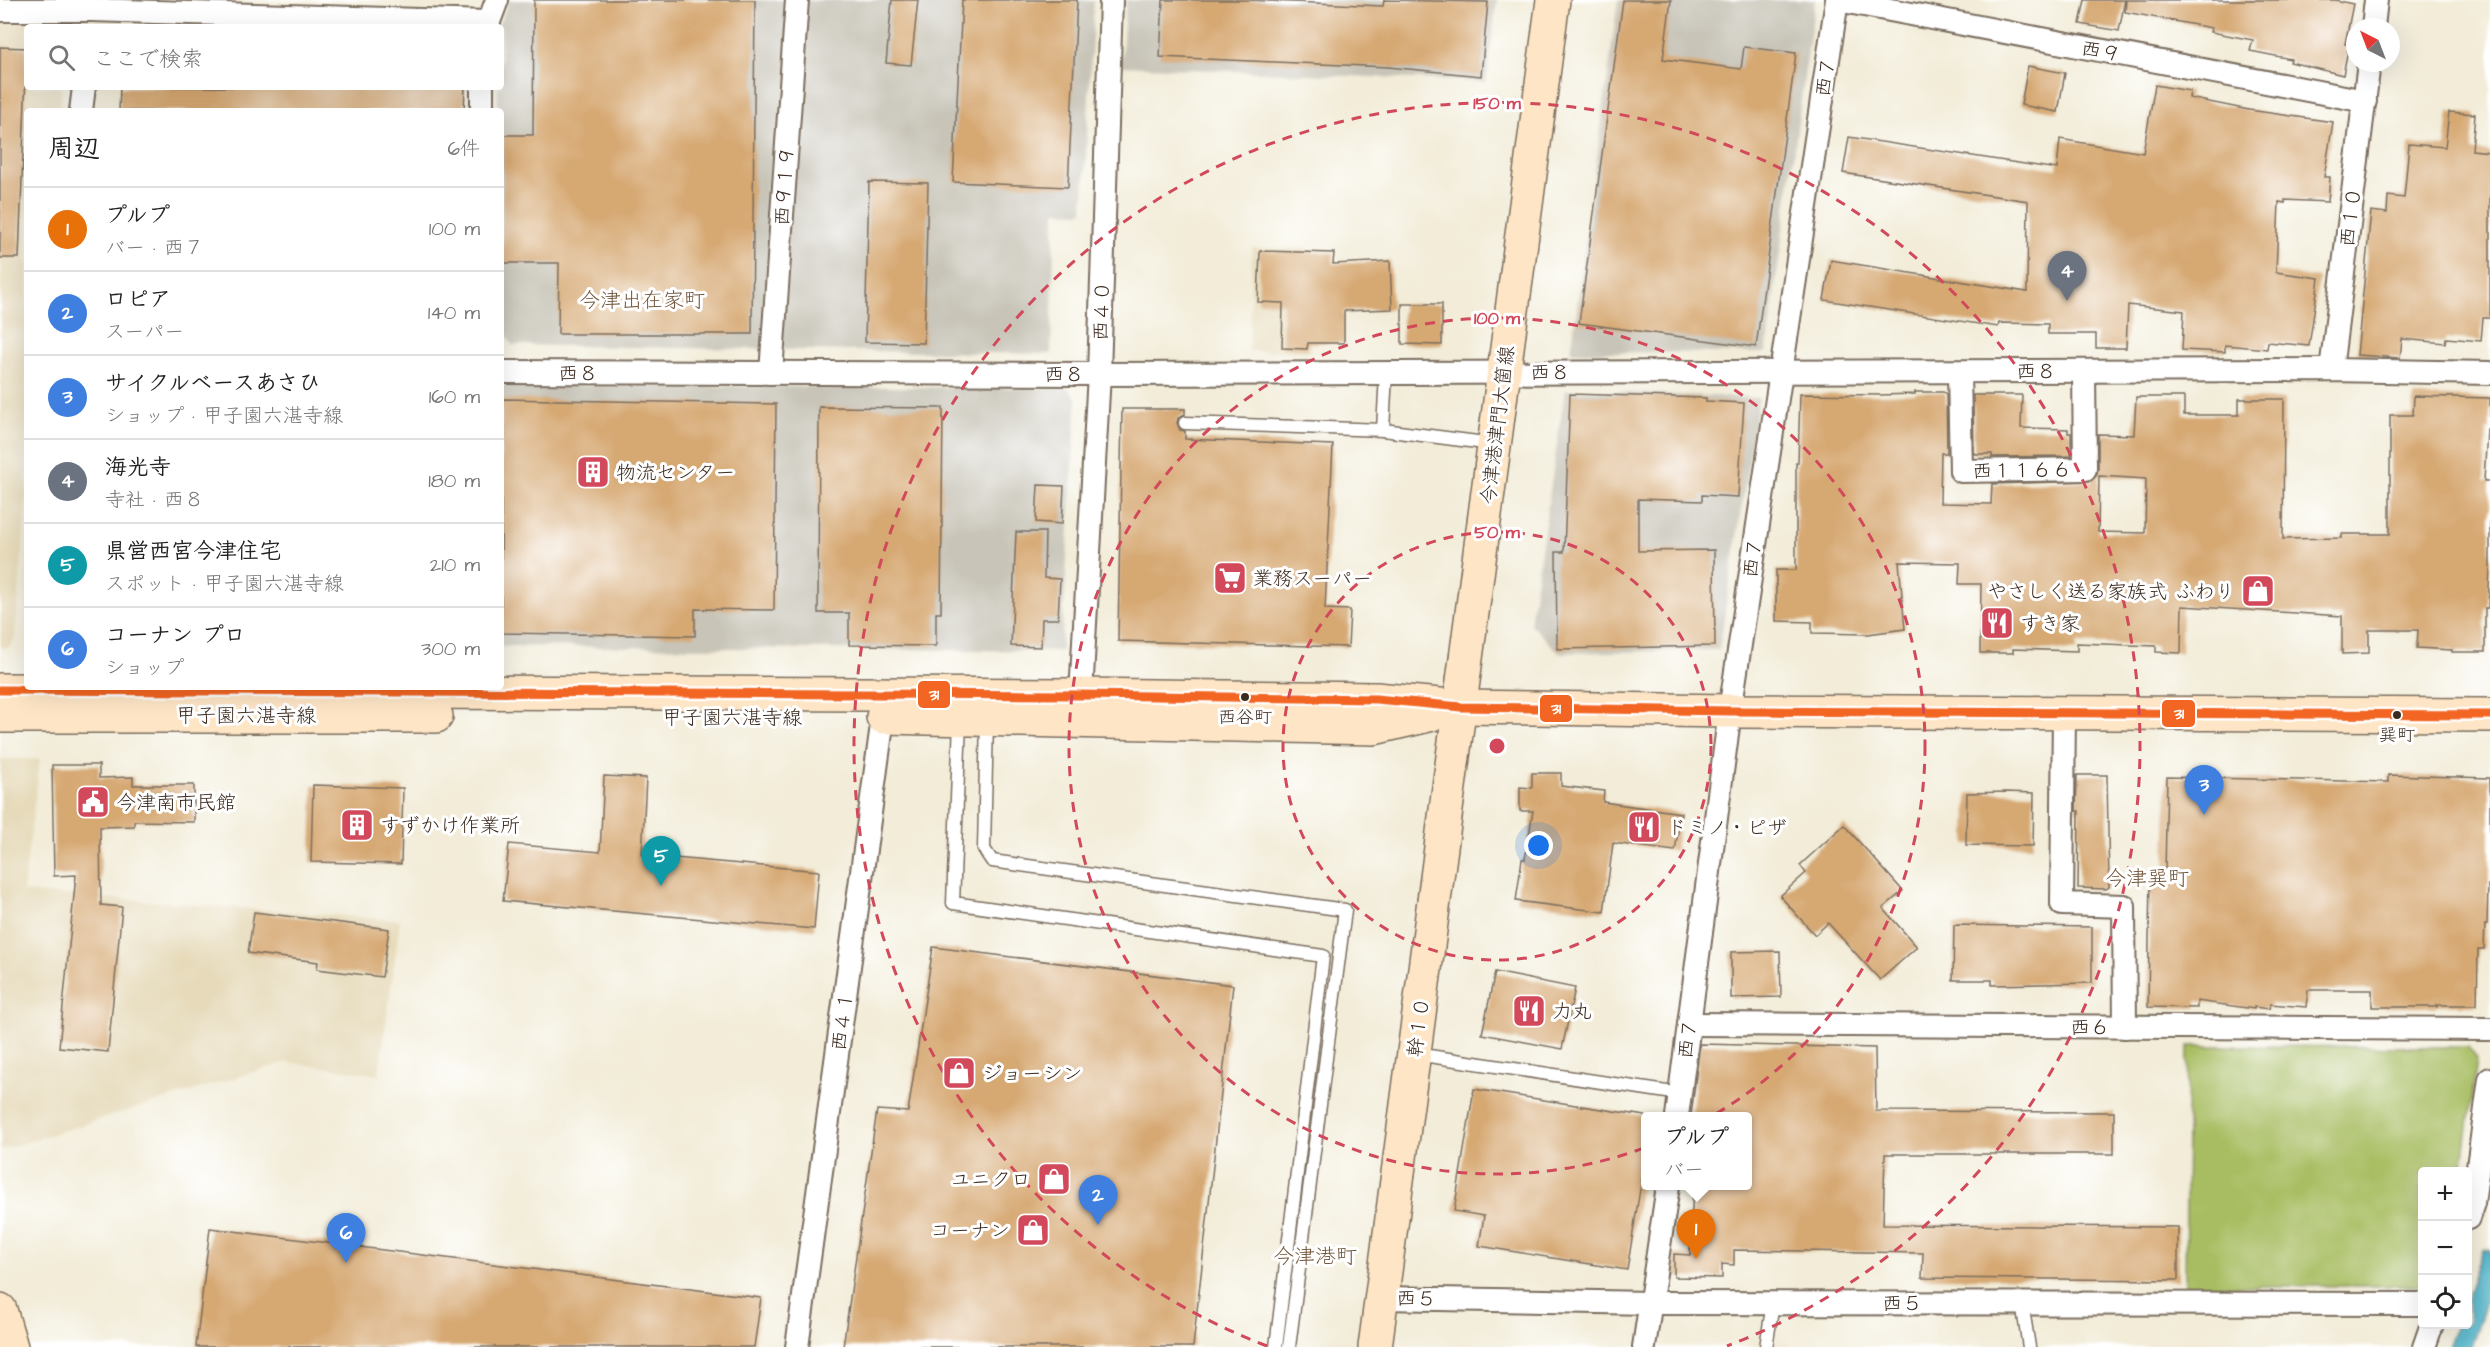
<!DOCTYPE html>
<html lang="ja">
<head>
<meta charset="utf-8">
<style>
	:root { --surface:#fff; --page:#f6f6f6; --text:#222; --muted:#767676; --line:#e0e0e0; --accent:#0f766e }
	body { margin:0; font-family:"Architects Daughter","Klee One",sans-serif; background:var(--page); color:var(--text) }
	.controls { position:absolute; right:18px; bottom:18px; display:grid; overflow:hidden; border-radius:6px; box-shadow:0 6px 24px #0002 }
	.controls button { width:54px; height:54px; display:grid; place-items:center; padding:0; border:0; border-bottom:2px solid var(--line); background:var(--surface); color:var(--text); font:30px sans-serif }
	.compass { position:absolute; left:2346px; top:18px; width:54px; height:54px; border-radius:50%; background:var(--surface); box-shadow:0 6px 24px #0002; rotate:318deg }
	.you { position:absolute; left:1539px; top:846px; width:21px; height:21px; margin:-15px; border:4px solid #fff; border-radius:50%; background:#1a73e8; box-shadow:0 0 0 9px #1a73e833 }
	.badge { display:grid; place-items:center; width:39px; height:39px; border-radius:50%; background:var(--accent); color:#fff; font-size:20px; font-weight:700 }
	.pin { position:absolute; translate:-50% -50px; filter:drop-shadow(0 2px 3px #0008) }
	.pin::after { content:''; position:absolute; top:32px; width:21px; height:18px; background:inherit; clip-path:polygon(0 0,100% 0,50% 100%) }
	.popup { position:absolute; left:1641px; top:1112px; width:111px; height:78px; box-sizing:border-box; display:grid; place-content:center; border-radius:6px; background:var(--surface); filter:drop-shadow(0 2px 4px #0005); font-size:20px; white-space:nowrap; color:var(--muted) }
	.popup b { font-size:22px; color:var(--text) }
	.popup::after { content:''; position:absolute; left:50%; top:100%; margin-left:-12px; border:12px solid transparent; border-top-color:var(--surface) }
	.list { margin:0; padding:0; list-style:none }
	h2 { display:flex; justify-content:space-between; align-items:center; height:78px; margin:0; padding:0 24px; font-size:26px }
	h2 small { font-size:20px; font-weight:400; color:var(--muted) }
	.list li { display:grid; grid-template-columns:39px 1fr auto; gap:18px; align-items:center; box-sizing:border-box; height:84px; padding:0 24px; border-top:2px solid var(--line) }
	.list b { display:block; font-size:22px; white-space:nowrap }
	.list p { margin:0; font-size:20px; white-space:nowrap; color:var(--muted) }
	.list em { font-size:20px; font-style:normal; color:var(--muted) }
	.icon { flex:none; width:33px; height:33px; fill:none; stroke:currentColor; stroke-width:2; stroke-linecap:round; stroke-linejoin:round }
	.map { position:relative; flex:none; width:2490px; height:1347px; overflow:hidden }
	.search { position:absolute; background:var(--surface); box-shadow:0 6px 24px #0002; left:24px; top:24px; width:480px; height:66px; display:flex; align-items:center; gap:15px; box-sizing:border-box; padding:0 21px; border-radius:6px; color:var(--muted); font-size:22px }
	.panel { position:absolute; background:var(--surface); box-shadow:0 6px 24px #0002; left:24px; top:108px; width:480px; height:582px; border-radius:6px }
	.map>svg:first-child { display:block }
	.built { fill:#e6daba }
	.industrial { fill:#c8c4b8 }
	.green { fill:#a8bd62; stroke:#727440; stroke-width:1.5 }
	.water { fill:#45aec4; stroke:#406c71; stroke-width:1.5 }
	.building { fill:#d6a872; fill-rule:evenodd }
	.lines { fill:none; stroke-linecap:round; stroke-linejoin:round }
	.lane-casing { stroke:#7b6e5f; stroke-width:15 }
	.street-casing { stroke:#7b6e5f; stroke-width:26 }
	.secondary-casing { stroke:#7b6e5f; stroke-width:36 }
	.lane { stroke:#fff; stroke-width:12 }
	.street { stroke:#fff; stroke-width:22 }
	.secondary { stroke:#fde5c5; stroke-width:33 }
	.bus-1-casing { stroke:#fff; stroke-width:14 }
	.bus-1 { stroke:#f26522; stroke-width:9 }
	.ring { fill:none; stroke:#d1495b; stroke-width:3; stroke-dasharray:10 8 }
	.bus-dot { fill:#3b2a1e; stroke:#fff; stroke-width:2 }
	.labels { text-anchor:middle; stroke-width:6; stroke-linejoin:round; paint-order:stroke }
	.bus-label { font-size:18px; fill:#3b2a1e; stroke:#fff }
	.street-label { font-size:20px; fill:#3b2a1e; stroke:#fff }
	.poi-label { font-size:20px; fill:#3b2a1e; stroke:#fff; text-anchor:start }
	.neighbourhood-label { font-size:21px; fill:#71563b; stroke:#fff }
	.centre { fill:#d1495b; stroke:#fff; stroke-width:3 }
	.ring-label { font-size:18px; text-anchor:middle; font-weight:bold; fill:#d1495b; stroke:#fff; stroke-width:6; stroke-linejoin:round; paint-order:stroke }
	.line-badge { stroke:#fff; stroke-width:2 }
	.badge-label { font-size:16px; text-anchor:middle; font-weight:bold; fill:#fff }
</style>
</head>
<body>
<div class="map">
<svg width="2490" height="1347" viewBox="0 0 2490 1347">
	<rect width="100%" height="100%" fill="#fff"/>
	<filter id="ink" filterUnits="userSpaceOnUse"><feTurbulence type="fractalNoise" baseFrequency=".0167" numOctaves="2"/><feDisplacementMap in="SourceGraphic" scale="12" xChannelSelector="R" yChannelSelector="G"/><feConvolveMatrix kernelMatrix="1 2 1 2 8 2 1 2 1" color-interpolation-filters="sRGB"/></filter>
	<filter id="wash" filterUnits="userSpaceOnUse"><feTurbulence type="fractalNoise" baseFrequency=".008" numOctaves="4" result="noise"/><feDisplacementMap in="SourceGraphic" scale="24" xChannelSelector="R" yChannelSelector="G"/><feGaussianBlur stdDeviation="1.35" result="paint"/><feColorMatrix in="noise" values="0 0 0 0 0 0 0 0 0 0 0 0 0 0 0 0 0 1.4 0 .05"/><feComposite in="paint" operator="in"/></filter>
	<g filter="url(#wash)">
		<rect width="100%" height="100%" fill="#f2ecd8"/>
		<g class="built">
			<polygon points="0,21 61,21 64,27 27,27 27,87 62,87 60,111 27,111 27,497 15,638 9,648 0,647"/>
			<polygon points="1252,248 1312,249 1310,352 1249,351"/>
			<polygon points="0,759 40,759 23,892 400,920 379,1075 287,1062 0,1150"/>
		</g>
		<g class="industrial">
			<polygon points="509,0 1094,0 1083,212 1055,211 1051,354 512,345 501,326 501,111 498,111 498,87 501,87 501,27 498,27"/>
			<polygon points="1126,0 1497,0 1486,82 1121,66"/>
			<polygon points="1618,0 1815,0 1766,353 1571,352"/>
			<polygon points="501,385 1068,388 1077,399 1061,651 501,646"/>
			<polygon points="1565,390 1759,398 1719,650 1559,653 1530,624"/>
		</g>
		<polygon class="green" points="2188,1046 2468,1047 2477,1059 2462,1171 2422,1172 2422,1282 2417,1286 2185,1286"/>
		<polygon class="water" points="2483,1249 2490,1250 2490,1291 2471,1347 2448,1347 2456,1325 2468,1324 2468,1293"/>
		<g id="blocks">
			<g class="building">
				<polygon points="534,0 755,0 752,334 558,334 559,263 502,263 504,135 533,135"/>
				<polygon points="892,0 918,0 911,65 886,63"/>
				<polygon points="962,0 1077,0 1068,187 953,182"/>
				<polygon points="1163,0 1245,0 1383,6 1384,0 1488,2 1481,76 1388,67 1160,57"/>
				<polygon points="1623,0 1671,0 1663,59 1741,69 1744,47 1796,53 1756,347 1579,323"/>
				<polygon points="2085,0 2125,0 2119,31 2080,24"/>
				<polygon points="2126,0 2335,0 2353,4 2345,44 2349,44 2343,75 2290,62 2291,59 2250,51 2253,40 2211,32 2212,28 2125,12"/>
				<polygon points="0,47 27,48 19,258 0,258"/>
				<polygon points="2028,66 2065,73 2058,112 2021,105"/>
				<polygon points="2155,85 2190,91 2189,98 2249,110 2333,122 2324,177 2330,177 2328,202 2285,200 2285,203 2279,202 2276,272 2319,278 2309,346 2268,342 2267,349 2225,345 2225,352 2182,350 2184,311 2128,305 2126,348 2096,348 2096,334 2048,334 2048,324 1999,323 1998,327 1824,300 1831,260 2027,292 2028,201 1843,173 1849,137 2057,169 2060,139 2143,153"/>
				<polygon points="120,87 465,87 464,111 119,111"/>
				<polygon points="2449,112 2475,114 2472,150 2490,152 2490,318 2483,318 2481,341 2446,338 2445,343 2402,339 2400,358 2357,355 2371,211 2387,213 2388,196 2404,198 2409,144 2445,147"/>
				<polygon points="869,182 928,183 924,343 865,342"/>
				<polygon points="1260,251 1334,253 1333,264 1390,261 1392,309 1344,311 1344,343 1308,343 1307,349 1282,348 1283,303 1258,302"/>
				<polygon points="1402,304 1442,304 1442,345 1402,344"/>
				<path d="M1915 392H1943L1946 394 1947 453H1941L1940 503 1991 504 1992 484 2091 481 2096 476 2098 469V434L2134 435 2136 397H2184V415H2239V399H2284L2283 539 2342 538V534H2390V415H2413L2414 396 2490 398V430L2487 429 2484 481H2490V567L2488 608H2485V652H2452V650L2417 648 2418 630H2369V653L2342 654V616L2182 606 2181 653 2156 652V646L2077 643V651L2013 649V653H1980L1981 584H1959L1960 563 1899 562 1905 629 1868 634 1812 633V622L1776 621V570H1796V463H1798L1800 394 1880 395 1915 394ZM2099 476 2146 479 2145 533 2098 532Z"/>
				<polygon points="1570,394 1706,398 1706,401 1744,403 1738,497 1702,495 1702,501 1638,499 1638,551 1714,550 1715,646 1557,649 1556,552 1564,552"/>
				<polygon points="1973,395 2022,395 2021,428 2068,429 2068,433 2071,433 2071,456 1992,457 1992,454 1974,454"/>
				<polygon points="501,399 776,404 774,610 695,609 695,636 501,633"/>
				<polygon points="819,407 943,408 941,613 936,613 936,646 849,645 849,613 818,613"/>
				<polygon points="1122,409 1185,409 1185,415 1178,418 1177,423 1180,430 1185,431 1185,439 1333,445 1325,609 1350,610 1348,647 1118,641"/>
				<polygon points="1038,485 1064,486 1062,524 1036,522"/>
				<polygon points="1016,532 1045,532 1044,578 1060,579 1058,619 1042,619 1041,647 1011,646"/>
				<polygon points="52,765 99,765 99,778 133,777 133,785 194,785 194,822 134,821 134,826 100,827 101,905 122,907 108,1052 59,1047 76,875 54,876"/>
				<polygon points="1532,773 1561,773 1561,786 1604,791 1603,802 1681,813 1675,851 1613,843 1604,912 1516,901 1522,859 1525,859 1533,811 1520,811 1520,787 1532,788"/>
				<polygon points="2077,775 2107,775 2109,887 2106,889 2078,888 2079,811 2076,811"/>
				<polygon points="2388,775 2490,778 2490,885 2488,885 2487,924 2485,924 2484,949 2478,949 2477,1005 2437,1005 2437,1007 2372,1007 2372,990 2308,990 2306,1007 2270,1004 2269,1009 2254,1007 2254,1009 2197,1001 2197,1008 2148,1007 2150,872 2165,872 2167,777 2388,782"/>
				<polygon points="604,776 646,778 642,855 819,871 814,929 503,901 509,844 600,852"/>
				<polygon points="313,785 403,788 401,864 311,862"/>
				<polygon points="2007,792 2034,793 2033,846 1966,845 1967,793"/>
				<polygon points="1844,825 1903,891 1883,908 1917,947 1880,980 1828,923 1815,935 1780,896 1806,873 1800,865"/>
				<polygon points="254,912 389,929 382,977 317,969 318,962 248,953"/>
				<polygon points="1954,925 2092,927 2092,983 1992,985 1992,980 1953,980"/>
				<polygon points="933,947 1233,985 1193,1347 843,1347 877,1110 908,1112"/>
				<polygon points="1780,951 1781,997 1731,998 1731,952"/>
				<polygon points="1495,972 1575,988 1562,1049 1482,1034"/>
				<polygon points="1700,1044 1875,1048 1876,1111 2114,1112 2114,1154 1885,1154 1883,1225 2178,1227 2178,1280 1922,1278 1923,1253 1734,1250 1734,1265 1722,1264 1722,1278 1674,1277 1674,1254 1690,1255 1693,1185 1747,1185 1747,1116 1691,1116"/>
				<polygon points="1474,1089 1645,1116 1645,1158 1627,1270 1479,1246 1484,1216 1454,1211"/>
				<polygon points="210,1228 761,1298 754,1347 196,1347"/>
			</g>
		</g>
	</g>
	<g filter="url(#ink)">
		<use href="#blocks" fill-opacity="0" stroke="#7b6e5f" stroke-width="1.5"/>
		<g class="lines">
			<defs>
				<g id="lane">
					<polyline points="1185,423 1383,430 1493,444"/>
					<polyline points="1383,430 1386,373"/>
					<polyline points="987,720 984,849 992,861 1345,910 1289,1347"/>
					<polyline points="960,721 953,903 1323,956 1276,1347"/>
					<polyline points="1416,1054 1680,1094"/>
					<polyline points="2022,1303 2029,1347"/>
					<polyline points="1766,1347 1773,1303"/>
				</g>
				<g id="street">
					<polyline points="1838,0 2365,101"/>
					<polyline points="0,10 90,10 488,22"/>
					<polyline points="487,27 497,0"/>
					<polyline points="2373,27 2376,0"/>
					<polyline points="81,111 84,87"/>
					<polyline points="482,111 482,87"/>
					<polyline points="2331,370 2369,63"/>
					<polyline points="501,372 1099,374 2331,370 2490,373"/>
					<polyline points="1959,372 1961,471 2085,469 2084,371"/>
					<polyline points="771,373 797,0"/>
					<polyline points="1081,695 1099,374 1111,0"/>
					<polyline points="2064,713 2062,904 2124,906 2125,1027"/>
					<polyline points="1689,1024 2490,1029"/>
					<polyline points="1677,1116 1730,711 1837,0"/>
					<polyline points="2468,1218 2473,1203 2490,1079"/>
					<polyline points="1382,1298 1651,1303 2422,1304"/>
					<polyline points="797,1347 885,703"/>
					<polyline points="1644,1347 1668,1186"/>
					<polyline points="2424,1347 2432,1324"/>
				</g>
				<g id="secondary">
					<polyline points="0,690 1081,695 1376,699 1461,707 1730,711 2490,715"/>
					<polyline points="0,716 436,716"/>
					<polyline points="883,717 1374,728 1433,714"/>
					<polyline points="0,1310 11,1347"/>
					<polyline points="1375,1347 1553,0"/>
				</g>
			</defs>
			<use href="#lane" class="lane-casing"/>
			<use href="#street" class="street-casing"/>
			<use href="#secondary" class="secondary-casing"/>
			<use href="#lane" class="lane"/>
			<use href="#street" class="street"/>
			<use href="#secondary" class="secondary"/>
			<defs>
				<polyline id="bus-1" points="0,690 1081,695 1376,699 1461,707 1730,711 2490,715"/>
			</defs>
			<use href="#bus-1" class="bus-1-casing"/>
			<use href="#bus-1" class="bus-1"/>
		</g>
	</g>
	<g class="ring">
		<circle cx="1497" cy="746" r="214"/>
		<circle cx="1497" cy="746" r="428"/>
		<path d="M1267 1346A643 643 0 1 1 1727 1346"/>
	</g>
	<defs>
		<symbol id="building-square" viewBox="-11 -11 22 22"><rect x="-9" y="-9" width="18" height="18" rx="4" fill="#d1495b" stroke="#fff"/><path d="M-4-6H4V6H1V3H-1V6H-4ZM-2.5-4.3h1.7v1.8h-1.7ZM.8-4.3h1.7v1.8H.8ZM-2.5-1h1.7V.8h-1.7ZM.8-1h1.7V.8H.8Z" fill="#fff"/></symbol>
		<symbol id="supermarket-square" viewBox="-11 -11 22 22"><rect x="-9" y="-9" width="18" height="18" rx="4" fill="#d1495b" stroke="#fff"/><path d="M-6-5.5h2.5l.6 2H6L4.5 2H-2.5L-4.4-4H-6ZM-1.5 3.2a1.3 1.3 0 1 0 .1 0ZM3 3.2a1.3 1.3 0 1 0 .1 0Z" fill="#fff"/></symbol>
		<symbol id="shop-square" viewBox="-11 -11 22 22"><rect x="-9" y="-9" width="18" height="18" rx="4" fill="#d1495b" stroke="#fff"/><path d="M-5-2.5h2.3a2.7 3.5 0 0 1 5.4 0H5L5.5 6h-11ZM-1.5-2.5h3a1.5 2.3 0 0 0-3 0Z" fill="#fff"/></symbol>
		<symbol id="restaurant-square" viewBox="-11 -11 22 22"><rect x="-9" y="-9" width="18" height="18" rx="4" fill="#d1495b" stroke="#fff"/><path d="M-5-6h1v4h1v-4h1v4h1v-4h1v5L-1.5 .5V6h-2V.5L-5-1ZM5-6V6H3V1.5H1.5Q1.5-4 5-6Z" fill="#fff"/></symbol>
		<symbol id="civic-square" viewBox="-11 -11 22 22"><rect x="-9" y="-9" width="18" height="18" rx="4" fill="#d1495b" stroke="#fff"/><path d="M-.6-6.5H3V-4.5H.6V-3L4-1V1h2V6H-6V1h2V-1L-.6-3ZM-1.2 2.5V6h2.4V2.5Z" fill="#fff"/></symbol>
	</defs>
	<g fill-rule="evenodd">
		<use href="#building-square" x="574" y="453" width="38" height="38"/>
		<use href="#supermarket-square" x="1211" y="559" width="38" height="38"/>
		<use href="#shop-square" x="2239" y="572" width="38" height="38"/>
		<use href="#restaurant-square" x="1978" y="604" width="38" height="38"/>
		<use href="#civic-square" x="74" y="783" width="38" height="38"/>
		<use href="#building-square" x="338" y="806" width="38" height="38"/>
		<use href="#restaurant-square" x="1625" y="808" width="38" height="38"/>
		<use href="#restaurant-square" x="1510" y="992" width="38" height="38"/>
		<use href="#shop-square" x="940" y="1054" width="38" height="38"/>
		<use href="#shop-square" x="1035" y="1160" width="38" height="38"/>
		<use href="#shop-square" x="1014" y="1211" width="38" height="38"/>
	</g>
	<g class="bus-dot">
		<circle cx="1245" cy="697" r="5"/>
		<circle cx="2397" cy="715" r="5"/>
	</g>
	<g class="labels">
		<g class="bus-label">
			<text x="1245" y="723">西谷町</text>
			<text x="2397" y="741">巽町</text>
		</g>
		<g class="street-label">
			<text transform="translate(2101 51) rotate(11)" y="7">西９</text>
			<text transform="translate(1825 77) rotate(-81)" y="7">西７</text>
			<text transform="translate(784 186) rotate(-86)" y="7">西９１９</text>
			<text transform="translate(2350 217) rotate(-83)" y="7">西１０</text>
			<text transform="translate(1101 311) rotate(-88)" y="7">西４０</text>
			<text x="2036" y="378">西８</text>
			<text x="1550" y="379">西８</text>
			<text x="578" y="380">西８</text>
			<text x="1064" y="381">西８</text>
			<text transform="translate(1497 425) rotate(-83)" y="7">今津港津門大箇線</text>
			<text transform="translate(2022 470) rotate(-1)" y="7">西１１６６</text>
			<text transform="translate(1752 558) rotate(-82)" y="7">西７</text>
			<text x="246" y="722">甲子園六湛寺線</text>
			<text x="732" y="724">甲子園六湛寺線</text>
			<text transform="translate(842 1021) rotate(-82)" y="7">西４１</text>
			<text transform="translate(1418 1027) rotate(-82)" y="7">幹１０</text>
			<text x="2090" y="1034">西６</text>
			<text transform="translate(1687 1039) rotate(-82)" y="7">西７</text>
			<text transform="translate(1416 1298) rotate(1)" y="7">西５</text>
			<text x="1902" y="1310">西５</text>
		</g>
		<g class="poi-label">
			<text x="616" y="479">物流センター</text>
			<text x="1253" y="585">業務スーパー</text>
			<text x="2235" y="598" text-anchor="end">やさしく送る家族式 ふわり</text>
			<text x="2020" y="630">すき家</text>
			<text x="116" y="809">今津南市民館</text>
			<text x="380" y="832">すずかけ作業所</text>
			<text x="1667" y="834">ドミノ・ピザ</text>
			<text x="1552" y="1018">力丸</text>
			<text x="982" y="1080">ジョーシン</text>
			<text x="1031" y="1186" text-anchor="end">ユニクロ</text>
			<text x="1010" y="1237" text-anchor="end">コーナン</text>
		</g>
		<g class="neighbourhood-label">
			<text x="642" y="307">今津出在家町</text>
			<text x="2147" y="885">今津巽町</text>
			<text x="1315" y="1263">今津港町</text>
		</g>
	</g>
	<circle cx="1497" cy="746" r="9" class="centre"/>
	<g class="ring-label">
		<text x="1497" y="109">150 m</text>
		<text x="1497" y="324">100 m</text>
		<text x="1497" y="538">50 m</text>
	</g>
	<g class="line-badge">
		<rect x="917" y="680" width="34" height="29" rx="6" fill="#f26522"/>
		<rect x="1539" y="694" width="34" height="29" rx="6" fill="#f26522"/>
		<rect x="2161" y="699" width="35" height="29" rx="6" fill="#f26522"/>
	</g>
	<g class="badge-label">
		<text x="934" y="700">31</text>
		<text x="1556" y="714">31</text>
		<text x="2179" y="719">31</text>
	</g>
</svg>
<div class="controls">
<button>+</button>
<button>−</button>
<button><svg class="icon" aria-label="locate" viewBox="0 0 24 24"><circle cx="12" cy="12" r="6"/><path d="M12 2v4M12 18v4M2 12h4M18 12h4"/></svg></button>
</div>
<svg class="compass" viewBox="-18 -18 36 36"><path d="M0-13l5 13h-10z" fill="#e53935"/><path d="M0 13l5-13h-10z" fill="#767676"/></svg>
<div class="you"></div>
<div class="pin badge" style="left:1696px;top:1259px;background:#e8710a">1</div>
<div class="popup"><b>プルプ</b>バー</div>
<div class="pin badge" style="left:1098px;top:1225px;background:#3f7fe0">2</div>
<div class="pin badge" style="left:2204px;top:815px;background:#3f7fe0">3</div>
<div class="pin badge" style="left:2067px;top:301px;background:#6b7280">4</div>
<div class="pin badge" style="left:661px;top:886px;background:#0f9aa8">5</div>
<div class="pin badge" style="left:346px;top:1263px;background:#3f7fe0">6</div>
<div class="search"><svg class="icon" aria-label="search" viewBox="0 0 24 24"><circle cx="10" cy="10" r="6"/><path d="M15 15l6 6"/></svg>ここで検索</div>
<section class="panel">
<h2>周辺<small>6件</small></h2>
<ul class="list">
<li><span class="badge" style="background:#e8710a">1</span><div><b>プルプ</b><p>バー · 西７</p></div><em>100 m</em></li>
<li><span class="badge" style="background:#3f7fe0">2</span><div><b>ロピア</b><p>スーパー</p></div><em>140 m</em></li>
<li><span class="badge" style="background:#3f7fe0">3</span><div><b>サイクルベースあさひ</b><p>ショップ · 甲子園六湛寺線</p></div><em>160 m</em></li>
<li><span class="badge" style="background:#6b7280">4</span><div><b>海光寺</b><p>寺社 · 西８</p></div><em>180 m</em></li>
<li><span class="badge" style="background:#0f9aa8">5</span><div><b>県営西宮今津住宅</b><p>スポット · 甲子園六湛寺線</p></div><em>210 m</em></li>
<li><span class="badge" style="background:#3f7fe0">6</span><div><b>コーナン プロ</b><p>ショップ</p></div><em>300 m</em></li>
</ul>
</section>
</div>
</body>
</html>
